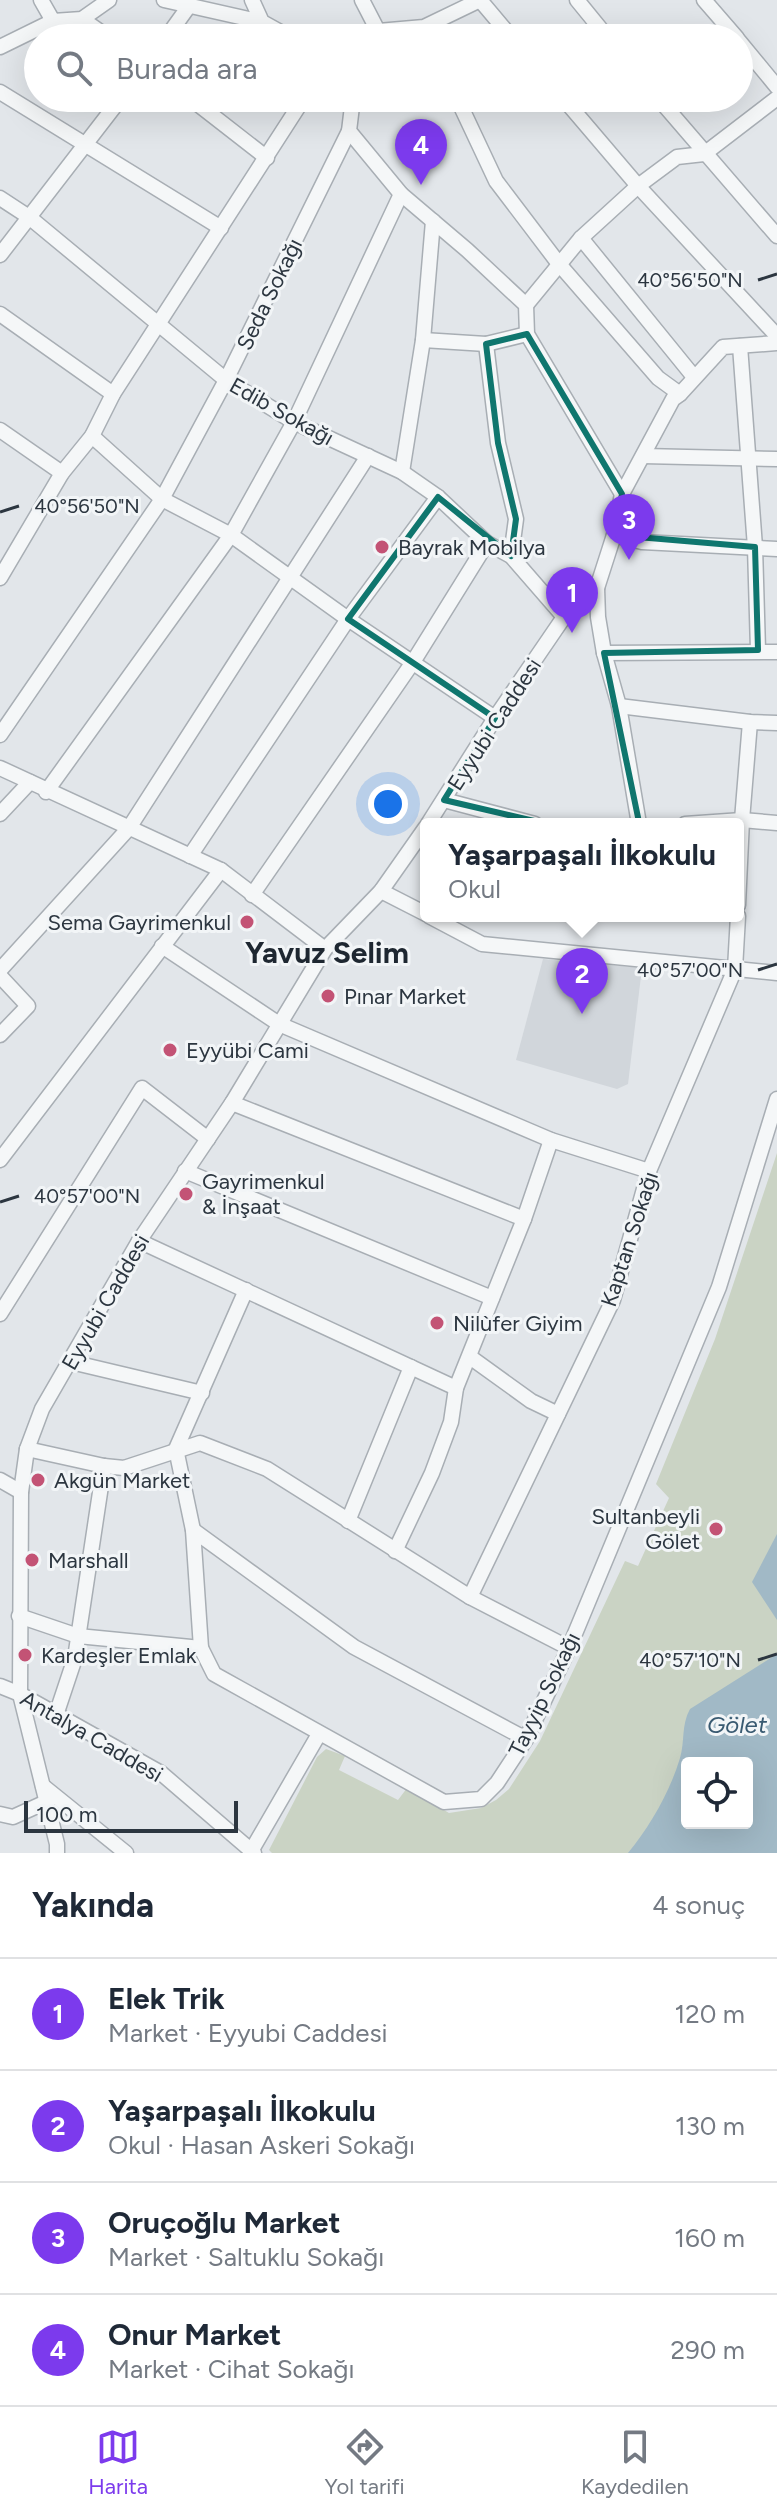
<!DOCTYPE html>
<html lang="tr">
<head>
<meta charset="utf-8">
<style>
	:root { --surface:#fff; --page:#f2f2f3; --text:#1f2937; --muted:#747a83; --line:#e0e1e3; --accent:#7c3aed }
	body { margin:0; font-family:Figtree,sans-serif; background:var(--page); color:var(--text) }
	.controls { position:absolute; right:24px; bottom:24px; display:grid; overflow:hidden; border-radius:8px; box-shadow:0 8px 32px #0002 }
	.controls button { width:72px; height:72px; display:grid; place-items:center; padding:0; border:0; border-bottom:2px solid var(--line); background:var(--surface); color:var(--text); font:40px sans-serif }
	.scale { position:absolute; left:24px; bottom:20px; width:214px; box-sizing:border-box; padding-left:8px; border:4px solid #2c3640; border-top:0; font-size:22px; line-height:28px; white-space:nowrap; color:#2c3640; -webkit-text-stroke:6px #f2f5f7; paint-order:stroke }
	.you { position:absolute; left:388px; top:804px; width:28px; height:28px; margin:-20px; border:6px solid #fff; border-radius:50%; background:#1a73e8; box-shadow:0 0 0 12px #1a73e833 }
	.badge { display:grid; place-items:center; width:52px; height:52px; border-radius:50%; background:var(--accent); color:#fff; font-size:26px; font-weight:700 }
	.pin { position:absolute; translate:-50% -66px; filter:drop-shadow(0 2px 4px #0008) }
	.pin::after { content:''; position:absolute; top:42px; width:28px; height:24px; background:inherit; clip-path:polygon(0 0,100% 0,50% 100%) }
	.popup { position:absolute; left:420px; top:818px; width:324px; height:104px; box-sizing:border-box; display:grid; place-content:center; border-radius:8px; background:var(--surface); filter:drop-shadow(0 2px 6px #0005); font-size:26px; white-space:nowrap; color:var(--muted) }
	.popup b { font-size:30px; color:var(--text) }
	.popup::after { content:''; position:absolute; left:50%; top:100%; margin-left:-16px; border:16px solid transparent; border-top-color:var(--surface) }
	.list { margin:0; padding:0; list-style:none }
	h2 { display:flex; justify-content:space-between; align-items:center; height:104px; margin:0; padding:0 32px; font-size:34px }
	h2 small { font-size:26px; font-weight:400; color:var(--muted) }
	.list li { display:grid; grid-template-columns:52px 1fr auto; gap:24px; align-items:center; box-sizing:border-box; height:112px; padding:0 32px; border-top:2px solid var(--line) }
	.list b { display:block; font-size:30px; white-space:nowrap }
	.list p { margin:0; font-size:26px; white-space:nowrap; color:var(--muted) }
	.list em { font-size:26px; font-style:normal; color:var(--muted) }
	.icon { flex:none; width:44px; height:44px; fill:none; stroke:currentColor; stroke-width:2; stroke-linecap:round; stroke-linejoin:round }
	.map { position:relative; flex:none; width:777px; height:1853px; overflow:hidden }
	.search { position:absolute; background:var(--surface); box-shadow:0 8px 32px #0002; left:24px; right:24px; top:24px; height:88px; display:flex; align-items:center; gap:20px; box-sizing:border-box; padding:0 28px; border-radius:44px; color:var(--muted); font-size:30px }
	.sheet { height:552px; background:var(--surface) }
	nav { display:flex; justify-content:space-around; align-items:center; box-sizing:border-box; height:112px; border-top:2px solid var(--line); background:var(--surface); font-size:22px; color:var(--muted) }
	nav a { display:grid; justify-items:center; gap:4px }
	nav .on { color:var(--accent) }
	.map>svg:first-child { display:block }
	.built { fill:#d1d6db }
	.green { fill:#cad3c4; fill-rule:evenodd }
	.water { fill:#a1b9c6; fill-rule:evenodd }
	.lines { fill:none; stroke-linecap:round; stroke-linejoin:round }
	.minor-casing { stroke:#a8aeb4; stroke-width:17 }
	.minor { stroke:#f5f7f8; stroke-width:14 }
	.marked { fill:none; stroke:#0f766e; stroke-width:6; stroke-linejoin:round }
	.ticks { fill:none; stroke:#2c3640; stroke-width:3 }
	.poi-dot { fill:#c35375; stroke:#f2f5f7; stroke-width:3 }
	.labels { text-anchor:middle; stroke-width:6; stroke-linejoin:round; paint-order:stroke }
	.street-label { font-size:22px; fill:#2c3640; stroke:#f2f5f7 }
	.poi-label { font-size:22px; fill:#2c3640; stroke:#f2f5f7; text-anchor:start }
	.water-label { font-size:24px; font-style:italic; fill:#395a71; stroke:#f2f5f7 }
	.district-label { font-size:30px; font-weight:bold; fill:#1e2731; stroke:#f2f5f7 }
	.ticks-label { font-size:20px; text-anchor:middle; fill:#2c3640; stroke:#f2f5f7; stroke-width:6; stroke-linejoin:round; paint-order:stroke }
</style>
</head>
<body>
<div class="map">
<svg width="777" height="1853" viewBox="0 0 777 1853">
	<rect width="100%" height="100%" fill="#e2e6ea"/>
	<polygon class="built" points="543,959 642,968 628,1084 617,1089 516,1060"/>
	<path class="green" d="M777 1153V1853H272L269 1850 317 1757 326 1749 345 1756 339 1770 398 1800 407 1788 449 1813 481 1808 496 1800 509 1789 540 1741 625 1561 638 1566 669 1498 656 1484 715 1339ZM687 1763H747V1823H687Z"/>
	<g class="water">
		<polygon points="777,1534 777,1620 752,1582"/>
		<path d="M777 1654V1853H628C650 1826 670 1792 680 1758 685 1742 681 1725 690 1709ZM687 1763H747V1823H687Z"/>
	</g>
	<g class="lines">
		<defs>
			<g id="minor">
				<polyline points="41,0 53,21"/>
				<polyline points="164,0 262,22"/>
				<polyline points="252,0 262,22 291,38"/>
				<polyline points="362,0 378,31 373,38"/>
				<polyline points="480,0 512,38"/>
				<polyline points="577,0 608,38"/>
				<polyline points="704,0 737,38"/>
				<polyline points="82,19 109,38"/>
				<polyline points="378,31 424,27 480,0"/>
				<polyline points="166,38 189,6"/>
				<polyline points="739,41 777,87"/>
				<polyline points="0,47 53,21 82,19 109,0"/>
				<polyline points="0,92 221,228"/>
				<polyline points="190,98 267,158"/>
				<polyline points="353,98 349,131 401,194 467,250 526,305 527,334 622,494"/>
				<polyline points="457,98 496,181 559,264 658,378 680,394"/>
				<polyline points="563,98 638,186 777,336"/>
				<polyline points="658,98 777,236"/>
				<polyline points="0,198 29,217 226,380 294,422 402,472 438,497 487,543 511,556 564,617"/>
				<polyline points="581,238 694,377"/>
				<polyline points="0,255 121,98"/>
				<polyline points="526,305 581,238 638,186 677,157 704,154 777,98"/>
				<polyline points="0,314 113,394"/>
				<polyline points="423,340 486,344 527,334"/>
				<polyline points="486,344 498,443 516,519 511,556"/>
				<polyline points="740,346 755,547 758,650"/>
				<polyline points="0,430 62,473"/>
				<polyline points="92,436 162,499 231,535 348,619 495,718"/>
				<polyline points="643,456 777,459"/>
				<polyline points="402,472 423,340 433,221"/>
				<polyline points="614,535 642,542 777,549"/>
				<polyline points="0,578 62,473 92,436 113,394 304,98"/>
				<polyline points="597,588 598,617 604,653 619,706 639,824"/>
				<polyline points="604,653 777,652"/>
				<polyline points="619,706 750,722 777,723"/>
				<polyline points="0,735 162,499 226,380 349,131"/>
				<polyline points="0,768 221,870 325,949"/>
				<polyline points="46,792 231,535 294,422 401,194"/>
				<polyline points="444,800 535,824"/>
				<polyline points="0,814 30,782"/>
				<polyline points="428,824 495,718 564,617 597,588 614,535 622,494 673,399 680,394 723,347 777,343"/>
				<polyline points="685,824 742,820 777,823"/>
				<polyline points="190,856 348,619 438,497"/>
				<polyline points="381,891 426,914"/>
				<polyline points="252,895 413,662 487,543"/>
				<polyline points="738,905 742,820 750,722"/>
				<polyline points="429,916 482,944 777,973"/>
				<polyline points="162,946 279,1024 551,1140 649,1171"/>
				<polyline points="0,970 129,828 368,456"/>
				<polyline points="0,976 28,1006 0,1035"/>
				<polyline points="232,1103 524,1219"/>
				<polyline points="0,1160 221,870"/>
				<polyline points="185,1171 492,1298"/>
				<polyline points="139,1241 456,1388"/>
				<polyline points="0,1314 142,1088 208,1139"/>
				<polyline points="470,1357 531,1401 558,1414"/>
				<polyline points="71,1362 202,1393"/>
				<polyline points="27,1449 104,1466 124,1468 200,1443 267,1469 470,1597 569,1648"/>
				<polyline points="0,1480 21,1492"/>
				<polyline points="348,1521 411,1367"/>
				<polyline points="193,1530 354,1647 526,1739"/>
				<polyline points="395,1551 432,1473 451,1422 456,1388 524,1219 551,1140"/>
				<polyline points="470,1597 613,1300 649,1171 735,969 738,916"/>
				<polyline points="19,1616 78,1636 201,1648 214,1674 444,1802 481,1799 497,1783 526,1739 569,1648 719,1287 777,1099"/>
				<polyline points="201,1648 193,1530 176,1449 246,1290"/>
				<polyline points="0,1686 20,1694 161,1773 254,1853"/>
				<polyline points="56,1715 75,1658 104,1466"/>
				<polyline points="43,1786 126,1853"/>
				<polyline points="0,1814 13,1817 46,1802"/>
				<polyline points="57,1853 57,1844 20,1694 21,1492 27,1449 42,1409 139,1241 232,1103 325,949 381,891 426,827"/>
				<polyline points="250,1853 319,1734"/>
			</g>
		</defs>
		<use href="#minor" class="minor-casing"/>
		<use href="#minor" class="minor"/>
	</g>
	<path class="marked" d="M527 334 622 494 614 535 755 547 758 650 604 653 640 827 607 838 444 800 495 718 348 619 438 497 511 556 516 519 498 443 486 344Z"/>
	<path class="ticks" d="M758 280 777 274M0 512 19 506M758 970 777 964M0 1202 19 1196M758 1660 777 1654"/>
	<g class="poi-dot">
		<circle cx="382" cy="547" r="8"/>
		<circle cx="247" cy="922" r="8"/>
		<circle cx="328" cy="996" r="8"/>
		<circle cx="170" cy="1050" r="8"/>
		<circle cx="186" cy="1194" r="8"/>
		<circle cx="437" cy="1323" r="8"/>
		<circle cx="38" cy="1480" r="8"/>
		<circle cx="716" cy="1529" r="8"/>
		<circle cx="32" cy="1560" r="8"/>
		<circle cx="25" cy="1655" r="8"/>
	</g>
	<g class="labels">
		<g class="street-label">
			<text transform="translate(269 294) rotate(-64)" y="8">Seda Sokağı</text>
			<text transform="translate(282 411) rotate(29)" y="8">Edib Sokağı</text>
			<text transform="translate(494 724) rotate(-57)" y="8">Eyyubi Caddesi</text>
			<text transform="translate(629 1239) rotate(-72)" y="8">Kaptan Sokağı</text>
			<text transform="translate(105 1302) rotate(-60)" y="8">Eyyubi Caddesi</text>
			<text transform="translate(544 1694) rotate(-64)" y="8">Tayyip Sokağı</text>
			<text transform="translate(92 1736) rotate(30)" y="8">Antalya Caddesi</text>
		</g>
		<g class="poi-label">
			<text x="398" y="555">Bayrak Mobilya</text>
			<text x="231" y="930" text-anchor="end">Sema Gayrimenkul</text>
			<text x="344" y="1004">Pınar Market</text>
			<text x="186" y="1058">Eyyübi Cami</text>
			<text x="202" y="1189">Gayrimenkul<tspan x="202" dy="25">&amp; İnşaat</tspan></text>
			<text x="453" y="1331">Nilùfer Giyim</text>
			<text x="54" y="1488">Akgün Market</text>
			<text x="700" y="1524" text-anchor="end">Sultanbeyli<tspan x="700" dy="25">Gölet</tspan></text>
			<text x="48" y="1568">Marshall</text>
			<text x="41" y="1663">Kardeşler Emlak</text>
		</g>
		<g class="water-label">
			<text x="737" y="1733">Gölet</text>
		</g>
		<g class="district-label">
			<text x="327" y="963">Yavuz Selim</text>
		</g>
	</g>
	<g class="ticks-label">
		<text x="690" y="287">40°56'50"N</text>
		<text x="87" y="513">40°56'50"N</text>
		<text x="690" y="977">40°57'00"N</text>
		<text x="87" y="1203">40°57'00"N</text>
		<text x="690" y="1667">40°57'10"N</text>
	</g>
</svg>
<div class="controls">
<button><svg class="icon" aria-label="locate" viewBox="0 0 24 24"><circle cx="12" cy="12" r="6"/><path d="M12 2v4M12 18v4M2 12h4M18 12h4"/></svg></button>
</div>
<div class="scale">100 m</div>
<div class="you"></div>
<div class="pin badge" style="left:572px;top:633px">1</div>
<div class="pin badge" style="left:582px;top:1014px">2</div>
<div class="popup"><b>Yaşarpaşalı İlkokulu</b>Okul</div>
<div class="pin badge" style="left:629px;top:560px">3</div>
<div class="pin badge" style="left:421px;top:185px">4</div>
<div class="search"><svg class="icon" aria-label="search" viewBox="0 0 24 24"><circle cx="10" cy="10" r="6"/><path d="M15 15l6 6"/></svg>Burada ara</div>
</div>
<section class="sheet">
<h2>Yakında<small>4 sonuç</small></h2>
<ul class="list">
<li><span class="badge">1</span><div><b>Elek Trik</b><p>Market · Eyyubi Caddesi</p></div><em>120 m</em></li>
<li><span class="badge">2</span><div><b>Yaşarpaşalı İlkokulu</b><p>Okul · Hasan Askeri Sokağı</p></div><em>130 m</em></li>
<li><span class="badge">3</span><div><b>Oruçoğlu Market</b><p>Market · Saltuklu Sokağı</p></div><em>160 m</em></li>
<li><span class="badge">4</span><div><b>Onur Market</b><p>Market · Cihat Sokağı</p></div><em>290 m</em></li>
</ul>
</section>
<nav>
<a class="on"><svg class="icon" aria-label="map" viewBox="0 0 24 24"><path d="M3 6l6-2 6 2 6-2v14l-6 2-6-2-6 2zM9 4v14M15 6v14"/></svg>Harita</a>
<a><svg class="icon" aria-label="directions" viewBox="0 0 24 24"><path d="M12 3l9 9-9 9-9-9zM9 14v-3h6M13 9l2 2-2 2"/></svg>Yol tarifi</a>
<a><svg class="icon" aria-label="saved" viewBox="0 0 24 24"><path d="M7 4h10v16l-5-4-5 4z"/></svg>Kaydedilen</a>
</nav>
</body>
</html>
